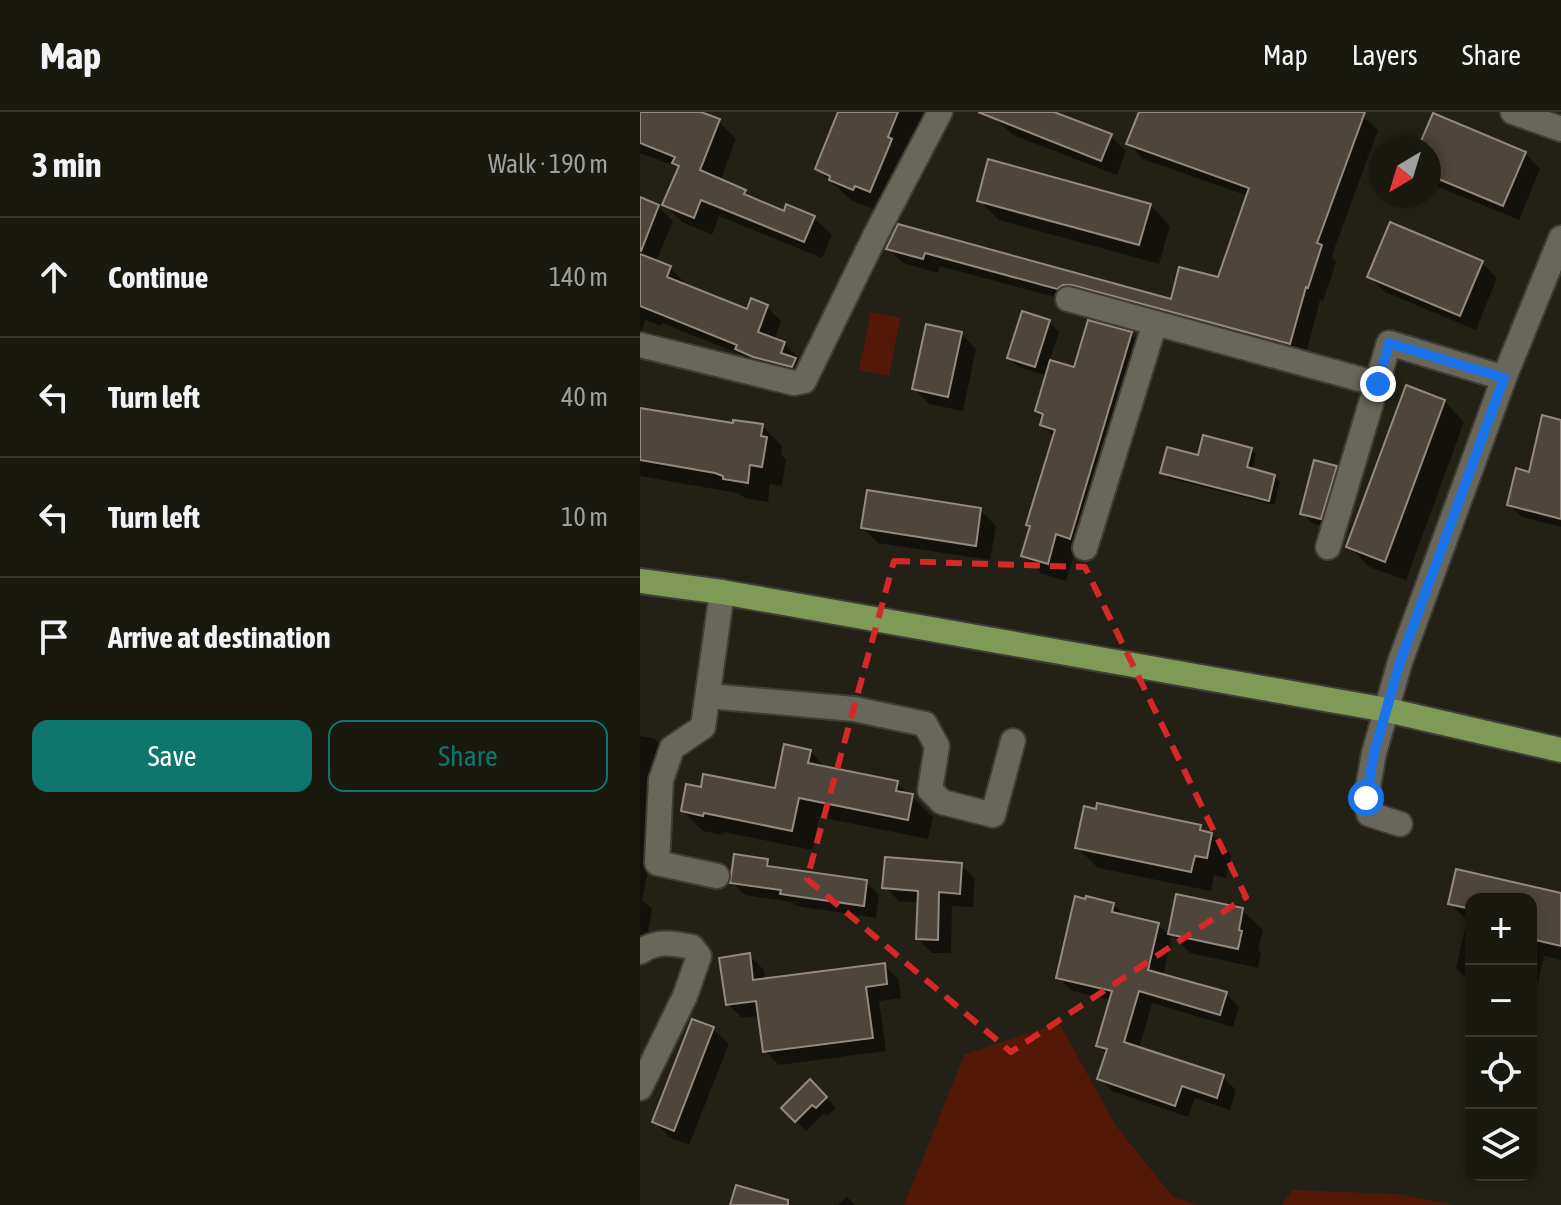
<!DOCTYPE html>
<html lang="en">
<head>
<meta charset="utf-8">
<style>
	:root { --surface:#1a1910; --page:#232219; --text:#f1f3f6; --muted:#9fa09f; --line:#383830; --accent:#0f766e }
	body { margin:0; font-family:"Asap Condensed",sans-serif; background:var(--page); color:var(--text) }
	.controls { position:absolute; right:24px; bottom:24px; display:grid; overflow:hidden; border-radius:16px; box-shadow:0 4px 12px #0003 }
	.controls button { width:72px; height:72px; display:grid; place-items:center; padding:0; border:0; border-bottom:2px solid var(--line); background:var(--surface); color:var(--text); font:40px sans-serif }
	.compass { position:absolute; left:729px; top:24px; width:72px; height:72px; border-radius:50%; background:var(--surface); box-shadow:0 4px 12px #0003; rotate:218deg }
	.stop { position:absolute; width:24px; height:24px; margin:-18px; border:6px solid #1a73e8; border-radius:50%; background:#fff }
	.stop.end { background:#1a73e8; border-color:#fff; box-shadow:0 2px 8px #0008 }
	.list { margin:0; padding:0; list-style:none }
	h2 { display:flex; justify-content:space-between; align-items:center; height:104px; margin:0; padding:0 32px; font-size:34px }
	h2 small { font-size:26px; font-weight:400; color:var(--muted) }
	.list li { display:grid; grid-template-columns:52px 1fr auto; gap:24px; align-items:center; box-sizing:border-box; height:120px; padding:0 32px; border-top:2px solid var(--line) }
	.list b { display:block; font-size:30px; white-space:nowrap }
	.list em { font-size:26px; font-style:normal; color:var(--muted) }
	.actions { display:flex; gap:16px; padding:24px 32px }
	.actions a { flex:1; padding:18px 0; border:2px solid var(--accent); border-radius:16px; text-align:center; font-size:28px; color:var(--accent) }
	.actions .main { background:var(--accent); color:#fff }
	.icon { flex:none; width:44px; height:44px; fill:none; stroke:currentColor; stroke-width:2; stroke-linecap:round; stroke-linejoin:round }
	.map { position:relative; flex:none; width:921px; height:1093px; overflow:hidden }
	header { display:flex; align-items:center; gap:48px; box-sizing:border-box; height:112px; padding:0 40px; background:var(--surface); border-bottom:2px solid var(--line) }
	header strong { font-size:38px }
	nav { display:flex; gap:44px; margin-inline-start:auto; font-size:28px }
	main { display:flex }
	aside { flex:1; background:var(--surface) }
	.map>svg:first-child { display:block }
	.green { fill:#541808 }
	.shadow { fill:#0007 }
	.building { fill:#4e453b; stroke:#958a7f; stroke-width:2 }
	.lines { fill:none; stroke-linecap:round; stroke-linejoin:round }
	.minor-casing { stroke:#3f3d35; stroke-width:28 }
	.major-casing { stroke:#3f3d35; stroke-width:28 }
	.minor { stroke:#696759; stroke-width:24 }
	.major { stroke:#7e9a56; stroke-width:24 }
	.route { stroke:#1a73e8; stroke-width:10 }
	.marked { fill:none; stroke:#d62828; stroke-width:6; stroke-dasharray:16 10; stroke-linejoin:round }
</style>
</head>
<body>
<header>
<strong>Map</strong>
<nav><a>Map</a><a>Layers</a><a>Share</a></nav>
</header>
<main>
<aside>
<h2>3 min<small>Walk · 190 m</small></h2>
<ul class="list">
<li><svg class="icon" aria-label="ahead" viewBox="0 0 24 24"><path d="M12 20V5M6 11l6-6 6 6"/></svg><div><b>Continue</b></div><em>140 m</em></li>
<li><svg class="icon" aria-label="left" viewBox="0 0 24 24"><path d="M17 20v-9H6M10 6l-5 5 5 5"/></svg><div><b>Turn left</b></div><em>40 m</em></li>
<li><svg class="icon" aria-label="left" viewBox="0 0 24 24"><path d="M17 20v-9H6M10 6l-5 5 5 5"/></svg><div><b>Turn left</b></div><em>10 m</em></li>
<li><svg class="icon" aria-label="arrive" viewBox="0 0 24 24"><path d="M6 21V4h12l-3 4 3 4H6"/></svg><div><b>Arrive at destination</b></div></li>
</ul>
<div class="actions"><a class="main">Save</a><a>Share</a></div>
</aside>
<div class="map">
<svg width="921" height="1093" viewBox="0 0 921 1093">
	<rect width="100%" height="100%" fill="#232116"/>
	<g class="green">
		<polygon points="231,200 260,206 249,264 219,258"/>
		<polygon points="419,911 476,1014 533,1085 559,1093 264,1093 324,943"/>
		<polygon points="652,1078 758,1082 813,1093 642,1093"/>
	</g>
	<g class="shadow">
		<polygon points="0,0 55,0 78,9 96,27 80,69 105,79 114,89 145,101 174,106 192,123 182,146 79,104 72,123 42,110 25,92 40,56 0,41"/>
		<polygon points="200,0 286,0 268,45 250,99 235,92 233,97 211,88 177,57"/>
		<polygon points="360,0 410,0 470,24 486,39 477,63 373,23 357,8"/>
		<polygon points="501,0 713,0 723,4 738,18 694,138 692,145 696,150 683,189 680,188 665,246 433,190 299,154 298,161 263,151 248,136 259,114 532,189 580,168 608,84 503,47 489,32"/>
		<polygon points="794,4 885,41 900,57 879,108 789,71 789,36 780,36"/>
		<polygon points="0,87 18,95 33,109 16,150 30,156 45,171 43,174 108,200 127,195 141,209 134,228 144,232 159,246 157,250 169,262 112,251 105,244 22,211 21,214 6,208 0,222"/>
		<polygon points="339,88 510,93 530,114 519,152 359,108"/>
		<polygon points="842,151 857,166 836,218 745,180 729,165"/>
		<polygon points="409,210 419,220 409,250 435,258 491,222 510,241 435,440 426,469 402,462 383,443 392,416 389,413 415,325 402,313 404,306 397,299 407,264 379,255 369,245"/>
		<polygon points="321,222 336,237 323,299 289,292 274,276"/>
		<polygon points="804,289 824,310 766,468 729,455 709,434"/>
		<polygon points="0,298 95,314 122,314 142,334 141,342 146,347 142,374 130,372 128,390 105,386 97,381 0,364"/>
		<polygon points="921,310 921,415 882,405 869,393 890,362"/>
		<polygon points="611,337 616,343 612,359 634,364 640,370 634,393 528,366 523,360 559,345"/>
		<polygon points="696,356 706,366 690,416 672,411 662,401"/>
		<polygon points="340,398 356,414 350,448 238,431 223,416"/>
		<polygon points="0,624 14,626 30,643 2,788 12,797 7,825 0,824"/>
		<polygon points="170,639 186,656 257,671 293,705 288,727 179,705 172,738 84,720 83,723 63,719 43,699 62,677 137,679"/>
		<polygon points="560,715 567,722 571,722 591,743 586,766 574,763 571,779 458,756 437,735"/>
		<polygon points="127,749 135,757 226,770 239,783 236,806 156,794 151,790 105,783 92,770"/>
		<polygon points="321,753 335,767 333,795 312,794 311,841 292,841 278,827 279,791 259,789 245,775"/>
		<polygon points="817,760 921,783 921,848 904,844 894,888 891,888 891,787 831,787 831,871 816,856 827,808 810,791"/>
		<polygon points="538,784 602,798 623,818 618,838 621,841 618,856 550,841 532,823 523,864 586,882 599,895 593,915 512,891 499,937 583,965 596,978 590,998 555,986 548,1005 472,979 459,966 467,942 459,933 472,888 432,879 418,865 473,792 486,805 518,813 530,824"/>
		<polygon points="110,844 124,858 125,868 244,853 258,867 261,886 239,889 246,939 139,953 125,939 120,904 102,906 88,892"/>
		<polygon points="53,909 73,917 89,932 49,1033 29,1025 14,1009"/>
		<polygon points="170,970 196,996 187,1004 184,1001 166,1019 144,996"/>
		<polygon points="207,1085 215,1093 198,1093"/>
	</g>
	<g class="building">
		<polygon points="0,0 61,0 80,7 60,58 106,78 104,82 144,99 146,92 175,104 164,130 61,88 54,106 22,93 39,54 32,51 35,45 0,31"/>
		<polygon points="198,0 258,0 248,25 252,27 230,80 215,74 213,78 189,68 190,64 175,57"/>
		<polygon points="338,0 414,0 472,22 461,49"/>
		<polygon points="499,0 725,0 680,123 677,131 682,133 668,176 666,175 650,232 432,173 423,173 417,177 285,141 283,147 246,137 258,112 531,187 539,155 578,165 609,76 486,32"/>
		<polygon points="793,1 886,40 863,94 789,63 789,36 778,36"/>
		<polygon points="348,47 511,92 499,133 337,89"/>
		<polygon points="0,85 19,93 1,139 0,139"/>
		<polygon points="750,110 843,149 820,204 727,165"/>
		<polygon points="0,142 31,154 27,165 107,197 111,186 128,193 118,220 145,230 141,241 156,246 152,255 113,245 95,237 97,233 0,194"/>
		<polygon points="382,199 410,208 395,255 367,246"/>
		<polygon points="448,208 492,220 430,427 416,422 408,452 381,444 390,414 386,413 415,318 400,313 403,302 395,299 410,248 434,255"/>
		<polygon points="286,212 322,220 308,285 272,277"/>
		<polygon points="766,273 805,288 745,450 706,435"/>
		<polygon points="0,296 93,311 93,308 123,312 121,324 127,325 122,355 110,353 108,371 83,367 83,364 75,361 0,348"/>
		<polygon points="902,303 921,308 921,407 867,393 876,356 889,360"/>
		<polygon points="563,323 612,336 607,355 635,363 629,389 520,361 527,335 558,343"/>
		<polygon points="674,348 697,354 681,407 660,402"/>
		<polygon points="227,378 341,396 336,434 221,416"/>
		<polygon points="144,632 171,638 168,651 258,669 256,679 273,682 268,708 159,686 152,719 64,701 63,704 41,699 46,672 61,675 63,662 135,676"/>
		<polygon points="457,691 561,713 560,718 572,721 567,746 555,744 551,760 435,736 444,694 456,697"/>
		<polygon points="94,742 128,747 127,754 227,768 224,794 140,782 141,778 90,771"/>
		<polygon points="245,745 322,751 320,782 299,780 298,828 276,827 278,779 242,776"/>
		<polygon points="816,757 921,781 921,834 891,827 891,787 831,787 831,797 808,792"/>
		<polygon points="536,782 603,796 599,818 602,819 598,837 528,822"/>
		<polygon points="435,784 445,787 446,784 474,791 472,800 519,811 508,858 587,880 580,903 499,879 484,930 584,963 577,986 542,974 535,994 457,967 467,937 456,934 472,879 416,866"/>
		<polygon points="110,841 113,868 245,851 247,872 226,875 233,926 123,940 116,889 86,893 79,846"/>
		<polygon points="52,907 74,915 34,1019 12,1010"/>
		<polygon points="170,967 187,985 176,996 172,993 155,1010 141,996"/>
		<polygon points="96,1073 148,1088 148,1093 90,1093"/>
	</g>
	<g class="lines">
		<defs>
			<g id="minor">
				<polyline points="873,0 921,17"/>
				<polyline points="428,187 738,272"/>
				<polyline points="0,233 154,271 164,269 236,122 300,0"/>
				<polyline points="688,435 749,231 864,266"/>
				<polyline points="445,436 515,211"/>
				<polyline points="68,584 214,597 285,612 297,634 290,678 302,690 353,703 373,629"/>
				<polyline points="760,712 729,702 726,686 734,641 760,550 864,266 921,126"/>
				<polyline points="77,764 17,751 21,668 32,636 63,615 82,480"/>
				<path d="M0 840C16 828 34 831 52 835L59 844 45 884 0 976"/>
			</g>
			<polyline id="major" points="0,469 82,480 747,598 921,638"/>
		</defs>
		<use href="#minor" class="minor-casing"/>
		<use href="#major" class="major-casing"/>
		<use href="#minor" class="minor"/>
		<use href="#major" class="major"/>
	</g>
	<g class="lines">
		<polyline class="route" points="726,686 734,641 760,550 864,266 749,231 738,272"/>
	</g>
	<path class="marked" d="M254 449 445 455 606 785 371 940 167 767Z"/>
</svg>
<div class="controls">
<button>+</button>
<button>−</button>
<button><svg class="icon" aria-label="locate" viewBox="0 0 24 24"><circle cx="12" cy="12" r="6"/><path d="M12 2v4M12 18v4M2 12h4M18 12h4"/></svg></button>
<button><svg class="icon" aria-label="layers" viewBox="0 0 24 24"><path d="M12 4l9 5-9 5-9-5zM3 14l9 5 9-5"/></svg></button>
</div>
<svg class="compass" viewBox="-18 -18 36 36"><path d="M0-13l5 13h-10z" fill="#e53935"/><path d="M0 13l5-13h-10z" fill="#9fa09f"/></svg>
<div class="stop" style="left:726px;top:686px"></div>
<div class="stop end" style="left:738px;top:272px"></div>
</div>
</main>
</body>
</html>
